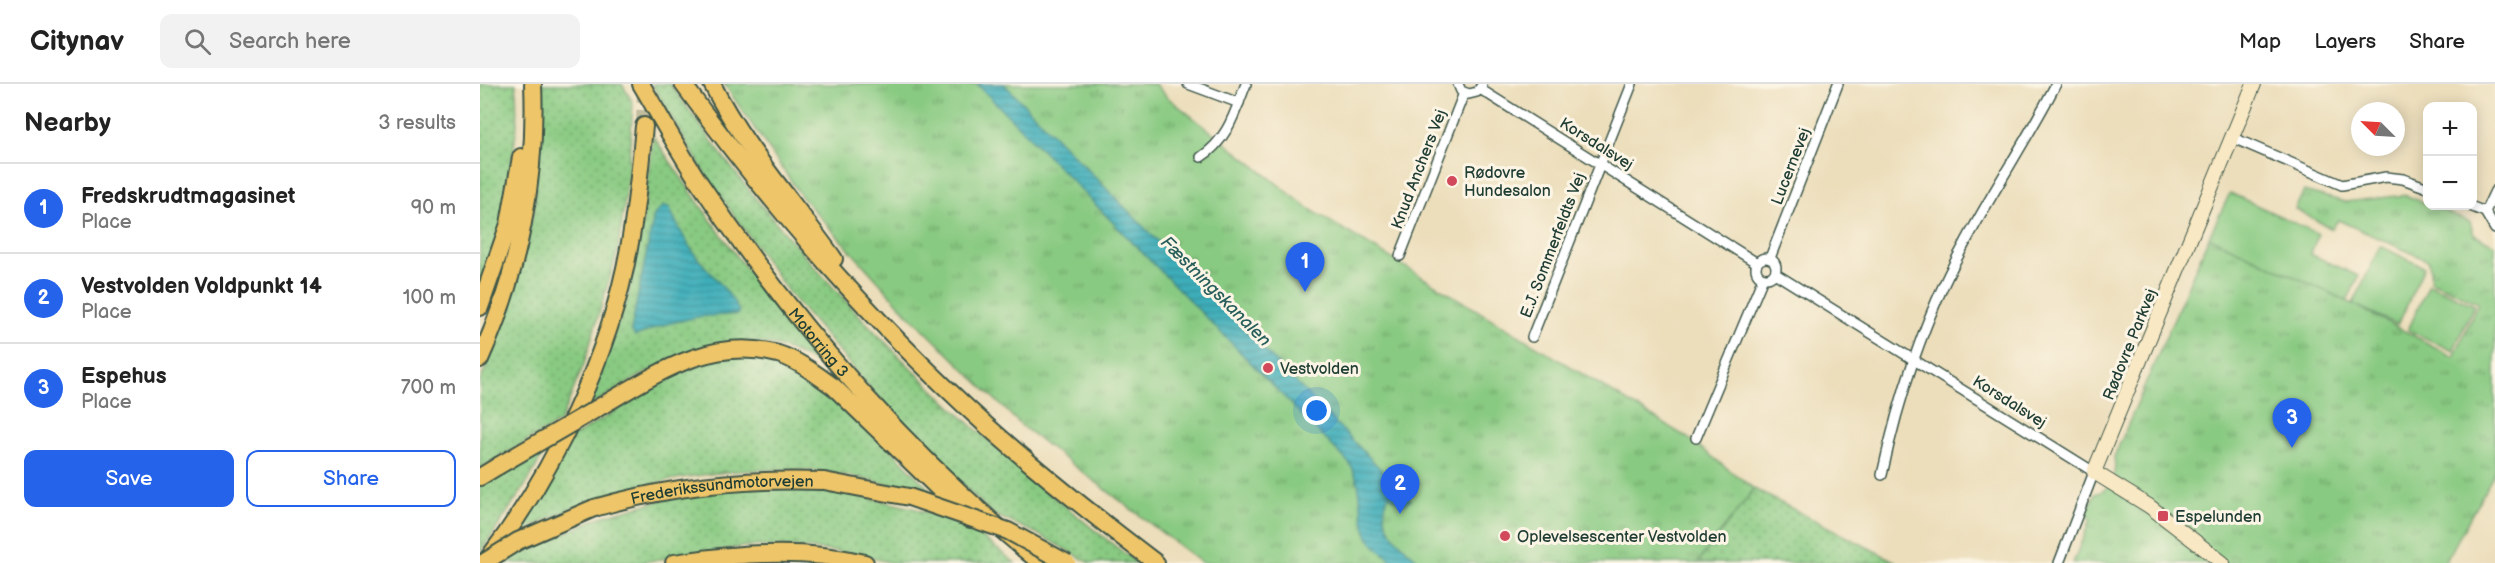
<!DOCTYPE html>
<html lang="en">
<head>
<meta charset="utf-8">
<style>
	:root { --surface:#fff; --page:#f2f2f2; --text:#222; --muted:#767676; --line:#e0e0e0; --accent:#2563eb }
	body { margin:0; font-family:"Balsamiq Sans",sans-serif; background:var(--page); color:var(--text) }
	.controls { position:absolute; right:18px; top:18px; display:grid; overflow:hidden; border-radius:12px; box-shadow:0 3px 15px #0003 }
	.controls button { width:54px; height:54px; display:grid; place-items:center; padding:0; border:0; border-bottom:2px solid var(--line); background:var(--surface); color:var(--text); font:30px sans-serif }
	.compass { position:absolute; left:1871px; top:18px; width:54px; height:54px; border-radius:50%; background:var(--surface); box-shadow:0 3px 15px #0003; rotate:294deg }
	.you { position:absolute; left:837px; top:327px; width:21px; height:21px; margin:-15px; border:4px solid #fff; border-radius:50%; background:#1a73e8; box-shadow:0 0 0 9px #1a73e833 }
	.badge { display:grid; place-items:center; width:39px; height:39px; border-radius:50%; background:var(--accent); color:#fff; font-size:20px; font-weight:700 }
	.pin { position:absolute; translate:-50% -50px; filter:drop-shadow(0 2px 3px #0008) }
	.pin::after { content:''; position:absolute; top:32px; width:21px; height:18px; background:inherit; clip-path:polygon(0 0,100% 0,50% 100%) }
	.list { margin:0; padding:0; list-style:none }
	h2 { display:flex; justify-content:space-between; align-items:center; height:78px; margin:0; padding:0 24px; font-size:26px }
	h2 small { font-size:20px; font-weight:400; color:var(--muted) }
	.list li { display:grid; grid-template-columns:39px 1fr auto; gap:18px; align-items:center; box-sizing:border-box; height:90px; padding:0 24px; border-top:2px solid var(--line) }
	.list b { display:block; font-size:22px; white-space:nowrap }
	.list p { margin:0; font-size:20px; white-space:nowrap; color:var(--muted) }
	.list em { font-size:20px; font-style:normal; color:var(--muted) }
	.actions { display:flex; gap:12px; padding:18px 24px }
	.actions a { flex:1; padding:14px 0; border:2px solid var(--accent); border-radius:12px; text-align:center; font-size:21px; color:var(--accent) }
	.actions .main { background:var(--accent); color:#fff }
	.icon { flex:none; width:33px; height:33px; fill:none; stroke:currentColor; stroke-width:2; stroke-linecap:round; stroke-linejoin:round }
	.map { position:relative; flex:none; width:2015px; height:479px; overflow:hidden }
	header { display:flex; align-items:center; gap:36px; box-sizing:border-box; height:84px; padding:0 30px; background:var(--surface); border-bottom:2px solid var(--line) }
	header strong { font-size:28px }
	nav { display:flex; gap:33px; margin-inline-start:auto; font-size:21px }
	.search { width:420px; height:54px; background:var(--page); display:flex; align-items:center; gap:15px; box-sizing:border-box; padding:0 21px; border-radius:12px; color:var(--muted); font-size:22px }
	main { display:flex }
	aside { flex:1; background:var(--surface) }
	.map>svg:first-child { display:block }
	.grass { fill:url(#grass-dots); stroke:#54845b; stroke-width:1.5 }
	.park { fill:url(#park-tufts); stroke:#54845b; stroke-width:1.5 }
	.pitch { fill:#89ca82; stroke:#54845b; stroke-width:1.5 }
	.water { fill:url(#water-rules); stroke:#2e7677; stroke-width:1.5 }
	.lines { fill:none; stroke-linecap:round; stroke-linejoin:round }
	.highway-tunnel { stroke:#c3bea0; stroke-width:16; stroke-dasharray:16 8; stroke-linecap:butt }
	.street-casing { stroke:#3e5548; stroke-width:12 }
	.secondary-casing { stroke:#3e5548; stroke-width:16 }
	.highway-casing { stroke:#3e5548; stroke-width:20 }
	.street { stroke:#fff; stroke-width:9 }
	.secondary { stroke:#f8e8c3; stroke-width:14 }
	.highway { stroke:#eec569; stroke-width:16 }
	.highway-bridge-casing { stroke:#3e5548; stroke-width:20; stroke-linecap:butt }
	.highway-bridge { stroke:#eec569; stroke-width:16 }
	.poi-dot { fill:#d1495b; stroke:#fcf5e5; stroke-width:2 }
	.labels { text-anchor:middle; stroke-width:6; stroke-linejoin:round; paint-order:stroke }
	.street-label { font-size:16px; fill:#1f3d34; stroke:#fcf5e5 }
	.poi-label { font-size:16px; fill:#1f3d34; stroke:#fcf5e5; text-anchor:start }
	.water-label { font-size:18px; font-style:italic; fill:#285f5c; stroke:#fcf5e5 }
</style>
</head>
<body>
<header>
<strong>Citynav</strong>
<div class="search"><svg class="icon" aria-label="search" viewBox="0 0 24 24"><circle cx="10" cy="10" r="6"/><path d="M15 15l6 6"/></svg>Search here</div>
<nav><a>Map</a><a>Layers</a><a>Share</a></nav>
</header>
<main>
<aside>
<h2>Nearby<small>3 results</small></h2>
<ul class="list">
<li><span class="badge">1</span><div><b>Fredskrudtmagasinet</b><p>Place</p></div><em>90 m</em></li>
<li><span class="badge">2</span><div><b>Vestvolden Voldpunkt 14</b><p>Place</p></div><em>100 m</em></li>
<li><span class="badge">3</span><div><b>Espehus</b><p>Place</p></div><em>700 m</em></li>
</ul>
<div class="actions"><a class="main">Save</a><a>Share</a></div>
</aside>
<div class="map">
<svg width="2015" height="479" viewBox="0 0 2015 479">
	<defs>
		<pattern id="grass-dots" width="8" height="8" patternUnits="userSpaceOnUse" patternTransform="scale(1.5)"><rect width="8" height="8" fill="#89ca82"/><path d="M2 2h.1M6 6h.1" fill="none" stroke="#6fa56b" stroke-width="1.8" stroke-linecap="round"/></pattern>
		<pattern id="park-tufts" width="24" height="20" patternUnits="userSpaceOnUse" patternTransform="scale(1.5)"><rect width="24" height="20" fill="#89ca82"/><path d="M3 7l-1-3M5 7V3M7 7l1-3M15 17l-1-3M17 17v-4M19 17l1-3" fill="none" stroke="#6fa56b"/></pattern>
		<pattern id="water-rules" width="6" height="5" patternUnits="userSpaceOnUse" patternTransform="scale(1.5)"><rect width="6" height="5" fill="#3eaeba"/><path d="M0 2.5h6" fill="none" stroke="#338f98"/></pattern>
	</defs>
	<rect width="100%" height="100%" fill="#fcf5e5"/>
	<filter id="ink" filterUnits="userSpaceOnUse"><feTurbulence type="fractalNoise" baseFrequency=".0167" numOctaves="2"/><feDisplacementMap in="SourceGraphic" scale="12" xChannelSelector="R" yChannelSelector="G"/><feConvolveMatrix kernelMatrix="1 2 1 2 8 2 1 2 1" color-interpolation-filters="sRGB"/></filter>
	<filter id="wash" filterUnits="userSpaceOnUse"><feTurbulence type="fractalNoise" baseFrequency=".008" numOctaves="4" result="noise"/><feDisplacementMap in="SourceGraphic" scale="24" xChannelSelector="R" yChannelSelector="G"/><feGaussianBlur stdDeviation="1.35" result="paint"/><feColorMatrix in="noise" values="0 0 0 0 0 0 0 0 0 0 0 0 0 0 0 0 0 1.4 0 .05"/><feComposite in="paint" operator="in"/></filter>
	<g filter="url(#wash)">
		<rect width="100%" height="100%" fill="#ecdebb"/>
		<g class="grass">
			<polygon points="0,0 36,0 37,41 24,134 0,206"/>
			<polygon points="59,0 142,0 153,19 148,93 138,166 104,280 80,338 0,384 0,298 22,242 54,127 61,14"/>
			<path d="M172 0H190C219 39 246 79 277 116 389 252 517 373 657 479H610L556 449 513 430 459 379 398 313 309 209 227 93Z"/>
			<path d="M173 52C226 132 281 209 344 282 331 277 319 270 306 265 232 240 165 290 105 324L147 216 164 130Z"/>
			<path d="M239 273C260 273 283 270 303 279 360 304 409 366 454 410 418 403 382 393 346 388 271 380 174 393 103 420 79 429 55 442 32 453L86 357 196 290Z"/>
			<polygon points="67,363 48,397 0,469 0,401"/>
			<polygon points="253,403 343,404 433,424 488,442 535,479 413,479 371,469 315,463 268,462 155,479 21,479 120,433 197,412"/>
			<polygon points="1274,405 1418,479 1217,479"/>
		</g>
		<g class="park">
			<polygon points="244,0 675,0 687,13 828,124 1208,354 1274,405 1217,479 722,479 542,342 424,226 322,113"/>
			<path d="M1824 107 1865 118 1925 111 1990 138 1994 151 2015 161V388L1965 479H1593L1611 434 1605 432 1615 410C1632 406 1637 389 1634 373L1729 153 1867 217 1974 273 1998 219 1951 197 1949 177 1858 136 1852 145 1815 125Z"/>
		</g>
		<g class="pitch">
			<polygon points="1750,109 1839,150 1830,170 1879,192 1867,217 1729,153"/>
			<polygon points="1900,162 1944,183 1918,241 1873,220"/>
			<polygon points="1949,200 1994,221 1973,267 1928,246"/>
		</g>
		<g class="water">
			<path d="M497 0H524L931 416 923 421 909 411C893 440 922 461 941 479H915C907 472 893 462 888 453 877 427 885 405 870 380Z"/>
			<path d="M183 122 189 123C197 141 205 157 216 172 226 185 259 217 259 230L217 233 187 240 155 252 151 246 174 131Z"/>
		</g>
	</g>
	<g filter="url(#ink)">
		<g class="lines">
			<polyline class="highway-tunnel" points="164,42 165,1"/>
			<defs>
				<g id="street">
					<polyline points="708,0 759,19"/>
					<polyline points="978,0 981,7 989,10 997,8 1002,1"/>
					<polyline points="1000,5 1277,179"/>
					<polyline points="1751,53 1862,101 1906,93 1923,95 1948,104"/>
					<path d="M721 73C747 57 755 28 766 0"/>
					<polyline points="1990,122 2005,128 2015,145"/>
					<polyline points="2005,128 2015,107"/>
					<polyline points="920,172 984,9"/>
					<circle cx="1286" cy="184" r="10"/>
					<polyline points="1290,174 1358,0"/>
					<polyline points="1296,190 1614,388 1579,479"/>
					<polyline points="1052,253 1152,0"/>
					<polyline points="1216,354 1283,194"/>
					<path d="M1402 391C1418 316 1445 231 1483 163 1512 108 1547 56 1576 0"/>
				</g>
				<polyline id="secondary" points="1743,479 1669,422 1614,388 1774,0"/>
				<g id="highway">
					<path id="s1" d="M161 0C180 32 198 66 219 98 314 240 428 371 561 479"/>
					<path d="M203 0C293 124 393 239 507 342 561 390 618 435 676 479"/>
					<path d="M232 0C264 64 313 117 354 175"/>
					<polyline points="0,223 29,140 41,73"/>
					<path d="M0 275C39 189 57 94 53 0"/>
					<path d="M123 321C178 289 231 252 298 270 318 276 337 291 354 303L490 435"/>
					<polyline points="0,393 18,382"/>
					<path id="s2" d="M114 424C190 402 266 394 344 397"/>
					<path d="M7 476C73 390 130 271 149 164 157 123 160 83 164 42"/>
					<path d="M194 479C256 469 324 464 385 479"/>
				</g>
			</defs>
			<use href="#street" class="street-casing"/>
			<use href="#secondary" class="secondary-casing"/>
			<use href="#highway" class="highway-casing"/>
			<use href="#street" class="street"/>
			<use href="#secondary" class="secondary"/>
			<use href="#highway" class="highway"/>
			<defs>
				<g id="highway-bridge">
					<polyline points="18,382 123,321"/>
					<polyline points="344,397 429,413 528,447 587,479"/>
					<polyline points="3,479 38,457 114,424"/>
				</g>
			</defs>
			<use href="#highway-bridge" class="highway-bridge-casing"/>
			<use href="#highway-bridge" class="highway-bridge"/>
		</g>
	</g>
	<g class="poi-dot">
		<circle cx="972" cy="97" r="6"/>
		<circle cx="788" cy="284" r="6"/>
		<rect x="1677" y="426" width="12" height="12" rx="3"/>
		<circle cx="1025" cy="452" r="6"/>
	</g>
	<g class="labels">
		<g class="street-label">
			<text transform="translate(1117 59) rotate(32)" y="6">Korsdalsvej</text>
			<text transform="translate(1310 82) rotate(-69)" y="6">Lucernevej</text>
			<text transform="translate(938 85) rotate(-69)" y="6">Knud Anchers Vej</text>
			<text transform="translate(1072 161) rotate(-69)" y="6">E.J. Sommerfeldts Vej</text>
			<text dy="6" stroke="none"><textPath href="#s1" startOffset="314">Motorring 3</textPath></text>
			<text transform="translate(1649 260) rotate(-68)" y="6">Rødovre Parkvej</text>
			<text transform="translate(1530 317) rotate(32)" y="6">Korsdalsvej</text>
			<text dy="6" stroke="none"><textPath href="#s2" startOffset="130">Frederikssundmotorvejen</textPath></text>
		</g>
		<g class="poi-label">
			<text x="984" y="94">Rødovre<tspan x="984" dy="18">Hundesalon</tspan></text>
			<text x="800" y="290">Vestvolden</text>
			<text x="1695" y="438">Espelunden</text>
			<text x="1037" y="458">Oplevelsescenter Vestvolden</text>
		</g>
		<g class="water-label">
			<text transform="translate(736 207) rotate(45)" y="6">Fæstningskanalen</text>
		</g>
	</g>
</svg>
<div class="controls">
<button>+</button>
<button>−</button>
</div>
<svg class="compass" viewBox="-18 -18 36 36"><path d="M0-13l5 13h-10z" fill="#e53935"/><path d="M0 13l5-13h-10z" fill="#767676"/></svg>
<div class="you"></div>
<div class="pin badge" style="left:825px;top:208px">1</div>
<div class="pin badge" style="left:920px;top:430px">2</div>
<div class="pin badge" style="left:1812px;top:364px">3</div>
</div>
</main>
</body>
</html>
